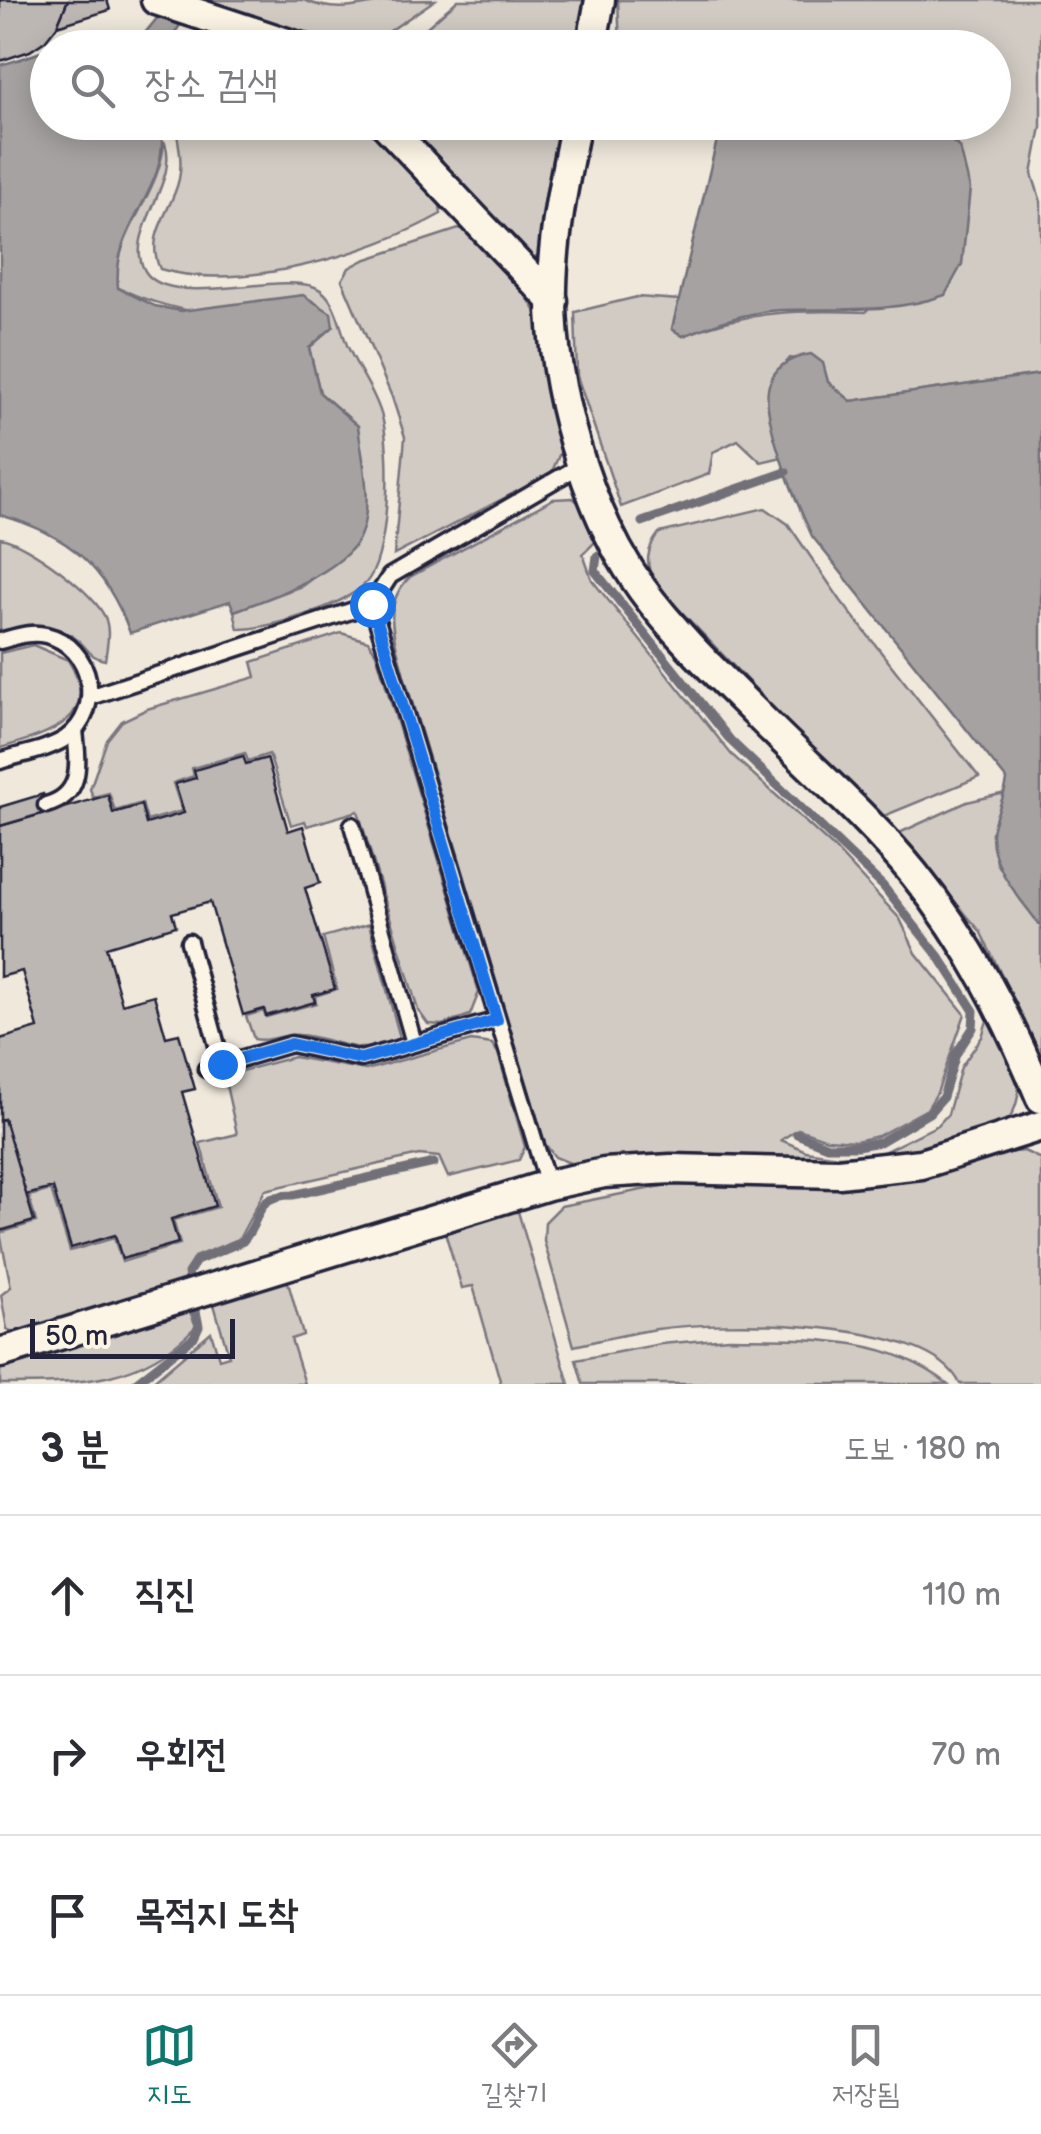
<!DOCTYPE html>
<html lang="ko">
<head>
<meta charset="utf-8">
<style>
	:root { --surface:#fff; --page:#f7f7f7; --text:#2b2b33; --muted:#7c7c81; --line:#e1e1e2; --accent:#0f766e }
	body { margin:0; font-family:"Balsamiq Sans","Poor Story",sans-serif; background:var(--page); color:var(--text) }
	.scale { position:absolute; left:30px; bottom:25px; width:205px; box-sizing:border-box; padding-left:10px; border:5px solid #22223b; border-top:0; font-size:28px; line-height:35px; white-space:nowrap; color:#22223b; -webkit-text-stroke:8px #fcf5e5; paint-order:stroke }
	.stop { position:absolute; width:30px; height:30px; margin:-22px; border:8px solid #1a73e8; border-radius:50%; background:#fff }
	.stop.end { background:#1a73e8; border-color:#fff; box-shadow:0 2px 10px #0008 }
	.list { margin:0; padding:0; list-style:none }
	h2 { display:flex; justify-content:space-between; align-items:center; height:130px; margin:0; padding:0 40px; font-size:42px }
	h2 small { font-size:32px; font-weight:400; color:var(--muted) }
	.list li { display:grid; grid-template-columns:65px 1fr auto; gap:30px; align-items:center; box-sizing:border-box; height:160px; padding:0 40px; border-top:2px solid var(--line) }
	.list b { display:block; font-size:38px; white-space:nowrap }
	.list em { font-size:32px; font-style:normal; color:var(--muted) }
	.icon { flex:none; width:55px; height:55px; fill:none; stroke:currentColor; stroke-width:2; stroke-linecap:round; stroke-linejoin:round }
	.map { position:relative; flex:none; width:1041px; height:1384px; overflow:hidden }
	.search { position:absolute; background:var(--surface); box-shadow:0 5px 25px #0003; left:30px; right:30px; top:30px; height:110px; display:flex; align-items:center; gap:25px; box-sizing:border-box; padding:0 35px; border-radius:55px; color:var(--muted); font-size:38px }
	.sheet { height:610px; background:var(--surface) }
	nav { display:flex; justify-content:space-around; align-items:center; box-sizing:border-box; height:140px; border-top:2px solid var(--line); background:var(--surface); font-size:28px; color:var(--muted) }
	nav a { display:grid; justify-items:center; gap:5px }
	nav .on { color:var(--accent) }
	.map>svg:first-child { display:block }
	.green { fill:#d1cbc3; stroke:#7a767f; stroke-width:2.5 }
	.water { fill:#a6a2a2; stroke:#716f79; stroke-width:2.5 }
	.lines { fill:none; stroke-linecap:round; stroke-linejoin:round }
	.stream { stroke:#716f79; stroke-width:9 }
	.building { fill:#bcb7b3; stroke:#22223b; stroke-width:2.5 }
	.lane-casing { stroke:#22223b; stroke-width:21 }
	.street-casing { stroke:#22223b; stroke-width:35 }
	.lane { stroke:#fcf5e5; stroke-width:14 }
	.street { stroke:#fcf5e5; stroke-width:28 }
	.route { stroke:#1a73e8; stroke-width:12 }
</style>
</head>
<body>
<div class="map">
<svg width="1041" height="1384" viewBox="0 0 1041 1384">
	<rect width="100%" height="100%" fill="#efe8db"/>
	<filter id="ink" filterUnits="userSpaceOnUse"><feTurbulence type="fractalNoise" baseFrequency=".01" numOctaves="2"/><feDisplacementMap in="SourceGraphic" scale="20" xChannelSelector="R" yChannelSelector="G"/><feConvolveMatrix kernelMatrix="1 2 1 2 8 2 1 2 1" color-interpolation-filters="sRGB"/></filter>
	<g filter="url(#ink)">
		<g class="green">
			<path d="M208 0H304C333 13 357 7 385 1 400 0 419 0 435 0L365 48 328 47 303 34 209 5Z"/>
			<polygon points="458,0 591,0 581,47 403,48"/>
			<path d="M618 0H1041V127L1032 174 1041 202V374L851 401 828 382 822 363 790 358C754 401 770 408 782 457L761 462 738 440 713 452 709 474 621 507 577 376 575 312 637 297 679 300 672 329 683 336C747 310 799 310 866 312L960 148 929 123 994 122V48L620 47Z"/>
			<path d="M175 123H371L439 196 441 214C370 254 240 293 160 269 144 234 172 212 179 179 183 160 178 141 175 123Z"/>
			<polygon points="399,123 565,123 538,255 529,260"/>
			<path d="M164 141C182 181 122 234 145 271 169 310 277 272 315 287 336 296 339 325 347 345 358 370 377 394 383 421 391 456 390 557 365 584 343 606 269 629 238 629L234 611 302 586 354 547 358 426 320 393 309 347 333 327C260 319 184 320 117 287 113 232 161 195 164 141Z"/>
			<polygon points="465,227 520,285 535,310 562,448 551,474 394,555 405,437 392,397 342,280 349,268 364,260"/>
			<path d="M573 498 587 510 600 537 583 554 592 580 731 754 835 849 900 919 916 953 965 1014 937 1093 927 1109 878 1136 856 1141 827 1139 798 1129 781 1140 806 1151 838 1156 879 1154 938 1125 948 1114 961 1067 982 1037 991 1007C1008 1046 1036 1088 1004 1126L917 1155 842 1166 652 1161 575 1165 555 1157 545 1144 404 675C395 640 380 605 410 577L553 499Z"/>
			<path d="M765 508 788 524 841 601 979 777 879 818 654 583C645 563 646 550 659 533Z"/>
			<path d="M0 538C25 541 99 595 106 620 110 633 107 647 105 660 91 658 89 650 79 641 55 621 28 624 0 632Z"/>
			<polygon points="341,633 368,641 376,653 479,992 470,1015 442,1025 428,1024 418,1010 358,811 307,826 305,821 291,825 269,754 248,761 245,753 192,768 194,776 173,783 182,811 147,821 142,803 115,811 109,793 93,797 90,789 107,740 122,721 147,709 256,677 252,662"/>
			<path d="M33 645 68 660C106 720 44 735 0 748V653Z"/>
			<polygon points="1005,793 992,832 997,863 1041,927 1041,1056 980,931 897,834 967,802"/>
			<path d="M369 924 400 1038C363 1061 337 1038 300 1035 284 1033 269 1043 254 1039L246 1016 263 1011 266 1017 316 1003 315 996 337 989 323 937Z"/>
			<polygon points="471,1041 492,1044 498,1053 525,1147 519,1160 448,1177 439,1157 419,1155 265,1190 239,1239 194,1257 181,1286 17,1334 7,1329 1,1295 11,1287 0,1233 36,1222 29,1196 51,1190 70,1251 114,1238 122,1262 180,1244 173,1220 218,1207 200,1143 237,1134 226,1085 230,1074 294,1057 366,1070"/>
			<path d="M1024 1151 1041 1159V1384H960C930 1317 721 1320 657 1329 629 1333 601 1340 574 1346L544 1241 545 1222 561 1206 662 1186Z"/>
			<polygon points="517,1208 569,1384 501,1384 473,1286 462,1288 444,1229"/>
			<polygon points="287,1279 303,1335 291,1339 305,1384 150,1384 211,1332 219,1359 229,1356 213,1301"/>
			<path d="M188 1307 196 1326C141 1384 80 1384 0 1384V1363Z"/>
			<path d="M728 1338C806 1339 885 1334 948 1384H583L576 1360 661 1344Z"/>
		</g>
		<g class="water">
			<path d="M172 0H196L166 47 48 48V122L161 123C171 194 112 219 118 288L155 306 181 311 303 295 331 313 333 327 309 348 320 393 358 426C362 459 374 504 360 536 345 571 269 599 234 611L230 601 130 633C106 567 68 534 0 515V65C47 54 94 23 144 34Z"/>
			<path d="M721 123H929L960 148 970 189 962 264 945 295C891 314 838 308 782 310 749 311 713 324 683 336L672 329Z"/>
			<path d="M811 354 823 363 828 382 851 401 1041 374V927C1022 900 991 869 992 834 993 818 1005 798 1007 780L812 536C798 506 759 415 769 385 775 365 793 357 811 354Z"/>
		</g>
		<g class="lines">
			<g class="stream">
				<polyline points="642,522 786,472"/>
				<polyline points="597,556 595,571 731,741 883,886 940,958 974,1011 973,1028 956,1054 943,1097 929,1113 880,1142 857,1146 827,1146 797,1134"/>
				<path d="M134 1384 194 1337 199 1326 188 1273 196 1261 243 1241C264 1218 252 1195 293 1195L434 1163"/>
			</g>
		</g>
		<g class="building">
			<polygon points="0,0 68,0 57,26 45,41 30,51 0,61"/>
			<polygon points="68,0 107,0 110,10 57,26"/>
			<polygon points="243,756 246,764 267,758 288,831 303,826 320,883 305,888 335,989 313,995 315,1002 266,1016 264,1009 243,1015 210,902 172,913 176,926 106,947 122,1004 154,995 166,1037 179,1034 195,1089 182,1092 215,1206 171,1219 178,1243 122,1259 115,1235 71,1248 53,1188 26,1195 4,1119 0,1120 0,1039 38,1028 22,971 0,977 0,826 108,795 113,813 141,805 146,824 184,813 175,784 196,778 194,770"/>
			<polygon points="43,794 48,812 0,826 0,807"/>
			<polygon points="4,1119 34,1221 0,1231 0,1120"/>
		</g>
		<g class="lines">
			<defs>
				<g id="lane">
					<polyline points="372,604 548,1185"/>
					<path d="M0 641C15 637 30 631 46 635 93 646 105 710 66 738 48 750 21 754 0 761"/>
					<polyline points="90,697 372,604 390,576 581,465"/>
					<path d="M46 805C84 795 78 762 75 730"/>
					<polyline points="352,825 414,1043"/>
					<polyline points="189,942 222,1064"/>
					<polyline points="206,1069 291,1044 361,1059 497,1020"/>
				</g>
				<g id="street">
					<polyline points="156,0 302,48"/>
					<polyline points="591,48 600,0"/>
					<polyline points="383,122 553,301"/>
					<path d="M576 122C565 176 553 233 552 288 550 383 586 511 642 589 674 633 716 673 755 712 808 766 867 816 914 874 969 942 1008 1017 1041 1098"/>
					<polyline points="0,1353 548,1185 604,1173 671,1169 839,1173 921,1164 1041,1126"/>
				</g>
			</defs>
			<use href="#lane" class="lane-casing"/>
			<use href="#street" class="street-casing"/>
			<use href="#lane" class="lane"/>
			<use href="#street" class="street"/>
		</g>
	</g>
	<g class="lines" filter="url(#ink)">
		<polyline class="route" points="222,1064 291,1044 361,1059 497,1020 372,604"/>
	</g>
</svg>
<div class="scale">50 m</div>
<div class="stop" style="left:372px;top:604px"></div>
<div class="stop end" style="left:222px;top:1064px"></div>
<div class="search"><svg class="icon" aria-label="search" viewBox="0 0 24 24"><circle cx="10" cy="10" r="6"/><path d="M15 15l6 6"/></svg>장소 검색</div>
</div>
<section class="sheet">
<h2>3 분<small>도보 · 180 m</small></h2>
<ul class="list">
<li><svg class="icon" aria-label="ahead" viewBox="0 0 24 24"><path d="M12 20V5M6 11l6-6 6 6"/></svg><div><b>직진</b></div><em>110 m</em></li>
<li><svg class="icon" aria-label="right" viewBox="0 0 24 24"><path d="M7 20v-9h11M14 6l5 5-5 5"/></svg><div><b>우회전</b></div><em>70 m</em></li>
<li><svg class="icon" aria-label="arrive" viewBox="0 0 24 24"><path d="M6 21V4h12l-3 4 3 4H6"/></svg><div><b>목적지 도착</b></div></li>
</ul>
</section>
<nav>
<a class="on"><svg class="icon" aria-label="map" viewBox="0 0 24 24"><path d="M3 6l6-2 6 2 6-2v14l-6 2-6-2-6 2zM9 4v14M15 6v14"/></svg>지도</a>
<a><svg class="icon" aria-label="directions" viewBox="0 0 24 24"><path d="M12 3l9 9-9 9-9-9zM9 14v-3h6M13 9l2 2-2 2"/></svg>길찾기</a>
<a><svg class="icon" aria-label="saved" viewBox="0 0 24 24"><path d="M7 4h10v16l-5-4-5 4z"/></svg>저장됨</a>
</nav>
</body>
</html>
